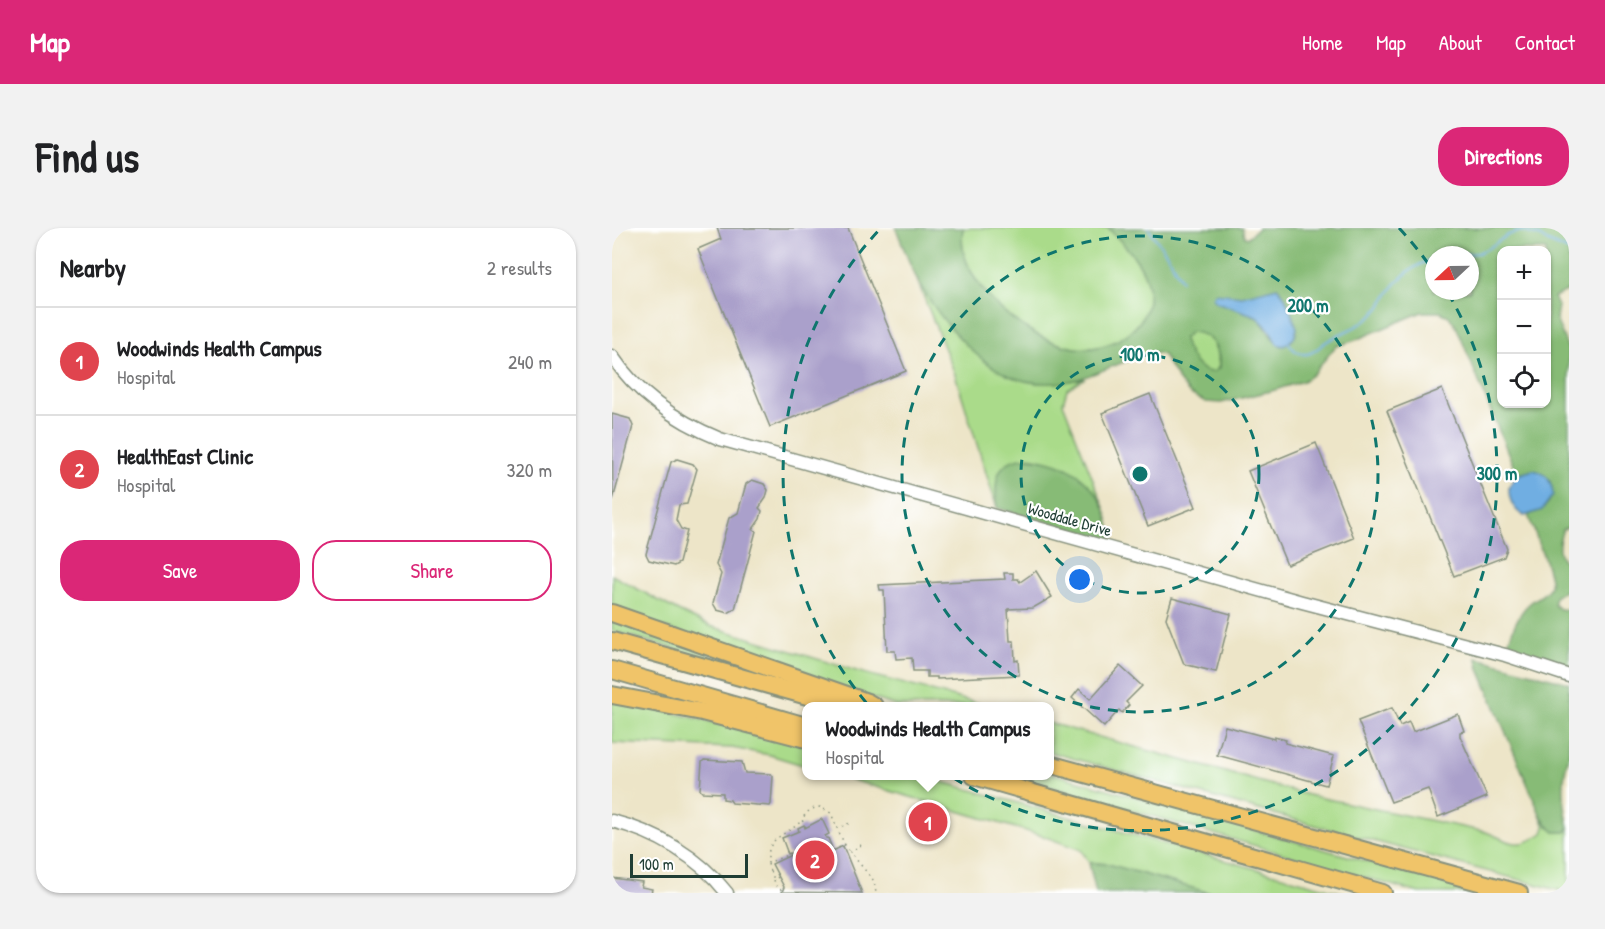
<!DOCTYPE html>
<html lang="en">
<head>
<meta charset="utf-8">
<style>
	:root { --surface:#fff; --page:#f2f2f2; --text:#202124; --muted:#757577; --line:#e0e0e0; --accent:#db2777 }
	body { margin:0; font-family:"Patrick Hand",sans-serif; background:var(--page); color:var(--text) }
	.controls { position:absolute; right:18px; top:18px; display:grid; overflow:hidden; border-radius:12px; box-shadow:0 2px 4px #0004 }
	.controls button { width:54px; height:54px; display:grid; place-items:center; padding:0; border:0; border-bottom:2px solid var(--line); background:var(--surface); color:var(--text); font:30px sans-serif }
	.compass { position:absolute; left:813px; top:18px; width:54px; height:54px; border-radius:50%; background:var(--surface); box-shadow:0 2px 4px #0004; rotate:248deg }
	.scale { position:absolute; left:18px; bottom:15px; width:118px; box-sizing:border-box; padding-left:6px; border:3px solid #1f3d34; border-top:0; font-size:16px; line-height:21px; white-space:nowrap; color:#1f3d34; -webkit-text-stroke:4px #fff; paint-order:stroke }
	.you { position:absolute; left:468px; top:352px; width:21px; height:21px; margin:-15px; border:4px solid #fff; border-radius:50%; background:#1a73e8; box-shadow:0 0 0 9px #1a73e833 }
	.badge { display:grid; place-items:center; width:39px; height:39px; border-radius:50%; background:var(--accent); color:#fff; font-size:20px; font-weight:700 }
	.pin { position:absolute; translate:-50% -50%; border:3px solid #fff; box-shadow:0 2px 6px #0006 }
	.popup { position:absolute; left:190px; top:474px; width:252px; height:78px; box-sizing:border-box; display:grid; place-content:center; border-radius:12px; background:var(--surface); filter:drop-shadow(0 2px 4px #0005); font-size:20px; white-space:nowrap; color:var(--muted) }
	.popup b { font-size:22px; color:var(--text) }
	.popup::after { content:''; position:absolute; left:50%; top:100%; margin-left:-12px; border:12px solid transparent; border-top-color:var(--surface) }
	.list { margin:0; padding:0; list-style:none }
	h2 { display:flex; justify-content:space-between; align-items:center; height:78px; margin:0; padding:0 24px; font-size:26px }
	h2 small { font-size:20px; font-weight:400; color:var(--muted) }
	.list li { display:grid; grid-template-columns:39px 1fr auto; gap:18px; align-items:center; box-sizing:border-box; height:108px; padding:0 24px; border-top:2px solid var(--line) }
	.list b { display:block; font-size:22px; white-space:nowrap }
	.list p { margin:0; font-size:20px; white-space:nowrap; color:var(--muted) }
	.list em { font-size:20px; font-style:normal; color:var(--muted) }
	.actions { display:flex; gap:12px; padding:18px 24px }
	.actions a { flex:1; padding:14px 0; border:2px solid var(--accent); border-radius:24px; text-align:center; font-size:21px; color:var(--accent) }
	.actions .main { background:var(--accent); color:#fff }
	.icon { flex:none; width:33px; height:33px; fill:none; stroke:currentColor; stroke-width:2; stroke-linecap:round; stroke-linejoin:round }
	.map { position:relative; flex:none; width:957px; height:665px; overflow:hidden; border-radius:24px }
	header { display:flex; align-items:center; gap:36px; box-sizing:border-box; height:84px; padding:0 30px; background:var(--accent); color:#fff }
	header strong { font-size:28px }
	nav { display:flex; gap:33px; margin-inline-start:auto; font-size:21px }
	.intro { display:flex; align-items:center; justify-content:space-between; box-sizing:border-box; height:144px; padding:0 36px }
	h1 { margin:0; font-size:42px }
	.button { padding:15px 27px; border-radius:24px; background:var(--accent); color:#fff; font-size:21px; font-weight:700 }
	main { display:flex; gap:36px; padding:0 36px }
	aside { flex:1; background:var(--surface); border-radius:24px; box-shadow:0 2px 4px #0004 }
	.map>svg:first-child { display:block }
	.green { fill:#aadb8a; stroke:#648c5f; stroke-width:1.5 }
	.forest { fill:#87bb76; stroke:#537c55; stroke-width:1.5; fill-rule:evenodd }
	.water { fill:#6faee2; stroke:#47768b; stroke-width:1.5 }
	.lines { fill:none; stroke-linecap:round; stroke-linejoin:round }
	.stream { stroke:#6faee2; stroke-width:2 }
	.building { fill:#aaa0cb }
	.minor-casing { stroke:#86917e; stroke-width:15 }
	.highway-casing { stroke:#86917e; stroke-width:20 }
	.path { stroke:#86917e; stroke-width:1.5; stroke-dasharray:1.5 4.5; stroke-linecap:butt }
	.minor { stroke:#fff; stroke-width:12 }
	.highway { stroke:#f0c469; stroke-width:16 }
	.ring { fill:none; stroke:#0f766e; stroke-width:3; stroke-dasharray:10 8 }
	.labels { text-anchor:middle; stroke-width:4.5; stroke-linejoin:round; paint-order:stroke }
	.street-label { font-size:16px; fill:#1f3d34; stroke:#fff }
	.centre { fill:#0f766e; stroke:#fff; stroke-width:3 }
	.ring-label { font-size:18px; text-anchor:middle; font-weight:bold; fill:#0f766e; stroke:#fff; stroke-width:4.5; stroke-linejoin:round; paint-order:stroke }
</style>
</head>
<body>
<header>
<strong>Map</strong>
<nav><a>Home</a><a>Map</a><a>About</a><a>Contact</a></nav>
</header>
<div class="intro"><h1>Find us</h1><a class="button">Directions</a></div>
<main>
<aside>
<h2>Nearby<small>2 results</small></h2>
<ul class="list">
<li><span class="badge" style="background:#e0444e">1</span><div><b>Woodwinds Health Campus</b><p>Hospital</p></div><em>240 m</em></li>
<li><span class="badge" style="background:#e0444e">2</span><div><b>HealthEast Clinic</b><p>Hospital</p></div><em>320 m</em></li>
</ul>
<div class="actions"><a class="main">Save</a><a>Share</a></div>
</aside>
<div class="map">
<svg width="957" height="665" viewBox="0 0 957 665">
	<rect width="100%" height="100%" fill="#fff"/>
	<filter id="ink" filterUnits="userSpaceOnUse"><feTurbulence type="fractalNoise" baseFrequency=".0167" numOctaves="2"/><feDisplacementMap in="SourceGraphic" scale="12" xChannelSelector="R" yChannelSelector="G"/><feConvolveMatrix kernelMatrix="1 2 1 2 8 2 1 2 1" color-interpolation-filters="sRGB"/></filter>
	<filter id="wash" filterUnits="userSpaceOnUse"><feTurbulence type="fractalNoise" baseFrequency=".008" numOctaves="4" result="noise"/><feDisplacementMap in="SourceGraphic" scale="24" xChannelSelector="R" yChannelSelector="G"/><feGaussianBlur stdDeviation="1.35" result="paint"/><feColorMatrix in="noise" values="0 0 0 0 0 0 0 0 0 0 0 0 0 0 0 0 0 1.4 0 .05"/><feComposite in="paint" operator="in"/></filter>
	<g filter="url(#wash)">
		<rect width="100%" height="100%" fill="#ede5c8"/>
		<g class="green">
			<path d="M351 0H496C510 15 528 31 534 51 548 95 502 125 463 120 414 113 341 53 351 0Z"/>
			<path d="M303 47C313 65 325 80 338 95 378 145 408 165 473 150L455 161 451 175 493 282C478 255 471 248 442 236 433 232 421 227 411 230 403 231 394 241 387 245L384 261 385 280 343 146Z"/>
			<path d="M578 104C601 104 604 117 607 138L603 144C586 145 574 126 572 110Z"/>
			<polygon points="0,347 66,383 98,398 251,445 376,478 284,478 0,382"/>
			<polygon points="0,389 139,442 0,403"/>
			<polygon points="0,470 194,517 194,538 158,527 120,520 0,515"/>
			<path d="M437 495 696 567 874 604C900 614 904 623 931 605L933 599 928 586 935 597 943 604H954L957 600V665L720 602 438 524Z"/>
			<polygon points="438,545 868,665 807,665 401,548 437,548"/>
			<polygon points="227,548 309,548 731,665 598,665 496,636 477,634 469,622 431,608"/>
		</g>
		<g class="forest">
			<path d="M284 0H351C341 53 414 113 463 120 502 125 548 95 534 51 528 31 510 15 496 0H630L632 8 635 10 646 0H957V62L942 69 946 78 944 91 957 123V299L951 301C946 314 943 328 957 337V362C949 364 940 367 942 377L948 381 957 382V437L894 421C899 407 905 386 917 376 923 370 935 367 938 358 941 347 921 301 916 287 938 281 949 263 931 245H910L905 247 845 100 837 88 828 84H810L741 113 724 118 700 147 691 153 663 162 609 175 594 174 578 166 567 153 551 127 545 125C513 129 485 149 453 154 433 157 413 155 395 147 359 130 320 82 303 47 296 32 290 16 284 0ZM890 22H934V176H890ZM822 27H858V63H822ZM665 59 672 67 685 100C685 109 679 116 670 118 659 114 655 97 645 90 632 80 615 80 601 71L602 66 604 65 622 68H635ZM578 104C598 104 609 120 607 140 592 155 573 123 572 110Z"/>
			<path d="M409 230C460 230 495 260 500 312L385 280C383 257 381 235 409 230Z"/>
			<path d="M865 430 957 455V528C949 551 951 576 957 599L954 604H943L935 597 928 586 867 441Z"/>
			<polygon points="477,635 496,636 598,665 484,665"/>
		</g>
		<g class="water">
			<polygon points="665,59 672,67 685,100 682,110 672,118 665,116 657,101 644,88 604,74 600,69 603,65 630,68"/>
			<path d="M921 242C935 244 940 254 941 267L930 282 913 288C901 283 896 270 897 258L905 247Z"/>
		</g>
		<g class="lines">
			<g class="stream">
				<polyline points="536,0 554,25 570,53"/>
				<polyline points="845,27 866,25 875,21 896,7 909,3 927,8 936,14 957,23"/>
				<path d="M677 115C681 122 687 127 695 126 702 125 706 120 711 116 726 105 744 101 759 89 768 81 774 69 781 59 792 45 805 36 822 31"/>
			</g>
		</g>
		<g id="blocks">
			<g class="building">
				<polygon points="105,0 236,0 294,143 158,199 86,21 109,11"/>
				<polygon points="830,161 895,321 892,329 842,348 775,183"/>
				<polygon points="538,166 584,279 536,298 490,185"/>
				<polygon points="0,186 18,191 21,198 1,272"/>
				<polygon points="704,215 742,310 675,337 636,243"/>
				<polygon points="65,231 81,236 85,241 75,276 67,277 64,292 69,301 75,303 67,335 62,338 37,332 34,326 59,234"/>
				<polygon points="140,252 152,256 156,262 154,270 147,280 150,283 148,291 141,301 144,303 123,381 116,385 105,382 101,375 109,346 104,337 117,290 126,285 134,256"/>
				<polygon points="424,343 440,369 421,380 396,381 398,413 402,413 403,433 406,432 407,447 325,451 325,449 315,449 315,443 301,443 300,430 284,431 283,423 275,423 272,362 268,362 267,357 393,351 392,345 401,345 401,351 406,351 408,354"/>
				<polygon points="560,370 619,386 604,444 572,436 554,390"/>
				<polygon points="508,438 530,458 514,474 517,477 510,485 507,482 492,499 460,470 467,461 478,471"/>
				<polygon points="780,480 788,498 797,494 801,504 846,486 852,503 848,504 848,508 875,569 826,589 816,561 779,574 746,493"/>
				<polygon points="613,498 662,511 662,509 674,512 673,515 722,528 714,557 605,527"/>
				<polygon points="92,532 130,534 133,545 159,546 161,548 159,576 158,578 120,575 118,572 111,571 111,565 90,564 88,562 90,534"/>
				<polygon points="210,591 217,606 213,608 214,610 216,610 221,623 231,618 250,665 170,664 172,659 160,636 179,627 178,625 176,626 170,610 187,603 186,600 192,597 193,600"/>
				<polygon points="0,650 30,654 29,659 40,661 39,665 0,665"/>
			</g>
		</g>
	</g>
	<g filter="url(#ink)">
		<use href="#blocks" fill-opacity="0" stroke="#86917e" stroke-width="1.5"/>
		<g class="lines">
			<defs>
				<g id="minor">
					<path d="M0 128C26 167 64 193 108 211L690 374 893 427 957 448"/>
					<path d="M0 593C44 604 87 629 115 665"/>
				</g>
				<g id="highway">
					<polyline points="0,385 255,474 262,478"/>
					<polyline points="0,413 231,478"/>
					<polyline points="0,442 194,498"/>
					<polyline points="0,467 90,484 194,511"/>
					<polyline points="437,536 907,665"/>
					<polyline points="362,548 771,665"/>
				</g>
			</defs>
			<use href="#minor" class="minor-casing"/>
			<use href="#highway" class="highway-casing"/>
			<g class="path">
				<path d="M194 599 190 592C194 584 199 580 208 579L219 585 225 600"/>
				<polyline points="233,617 225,600 238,595"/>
				<polyline points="249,617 238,624 262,653 264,665"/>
				<polyline points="221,622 233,617 237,623"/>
				<path d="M175 623V627L156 635C154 606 175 609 190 592"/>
				<polyline points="156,636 158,643 162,641"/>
				<polyline points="158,643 162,651 167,649"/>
				<polyline points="162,652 165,660 170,662"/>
			</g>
			<use href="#minor" class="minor"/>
			<use href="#highway" class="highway"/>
		</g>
	</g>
	<g class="ring">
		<circle cx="528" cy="246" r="119"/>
		<circle cx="528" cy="246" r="238"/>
		<path d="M787 0A357 357 0 0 1 820 41M836 65A357 357 0 1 1 269 0"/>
	</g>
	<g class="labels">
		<g class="street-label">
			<text transform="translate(458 291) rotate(16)" y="6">Wooddale Drive</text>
		</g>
	</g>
	<circle cx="528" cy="246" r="9" class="centre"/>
	<g class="ring-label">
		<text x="696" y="84">200 m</text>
		<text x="528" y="133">100 m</text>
		<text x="885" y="252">300 m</text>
	</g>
</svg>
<div class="controls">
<button>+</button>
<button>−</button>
<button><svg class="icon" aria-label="locate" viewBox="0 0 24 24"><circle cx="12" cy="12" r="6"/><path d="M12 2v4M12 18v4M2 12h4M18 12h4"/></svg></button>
</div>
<svg class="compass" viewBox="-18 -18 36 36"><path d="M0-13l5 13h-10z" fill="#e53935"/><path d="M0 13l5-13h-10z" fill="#757577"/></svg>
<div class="scale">100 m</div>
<div class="you"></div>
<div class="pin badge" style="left:316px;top:594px;background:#e0444e">1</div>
<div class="popup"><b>Woodwinds Health Campus</b>Hospital</div>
<div class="pin badge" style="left:203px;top:632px;background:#e0444e">2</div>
</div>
</main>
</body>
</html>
